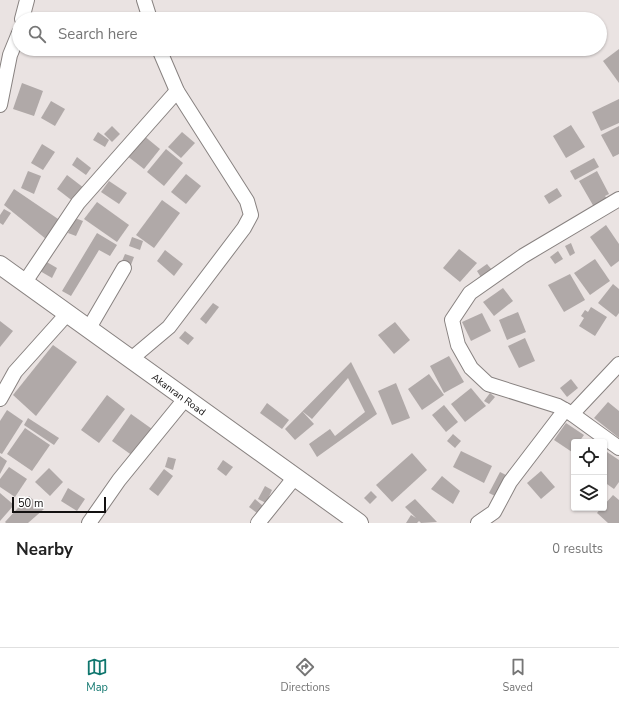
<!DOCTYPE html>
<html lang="en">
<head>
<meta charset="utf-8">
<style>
	:root { --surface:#fff; --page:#f6f6f6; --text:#222; --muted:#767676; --line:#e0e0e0; --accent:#0f766e }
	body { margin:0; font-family:"Nunito Sans",sans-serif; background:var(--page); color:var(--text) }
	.controls { position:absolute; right:12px; bottom:12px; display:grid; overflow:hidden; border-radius:4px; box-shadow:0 1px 3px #0004 }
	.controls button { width:36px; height:36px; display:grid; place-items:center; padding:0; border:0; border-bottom:1px solid var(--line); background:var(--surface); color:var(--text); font:20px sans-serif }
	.scale { position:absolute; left:12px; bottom:10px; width:94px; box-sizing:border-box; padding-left:4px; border:2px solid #131111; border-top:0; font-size:11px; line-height:14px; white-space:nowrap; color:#131111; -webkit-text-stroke:3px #fff; paint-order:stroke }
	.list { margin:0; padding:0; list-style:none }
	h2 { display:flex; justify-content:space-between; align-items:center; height:52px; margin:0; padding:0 16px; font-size:17px }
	h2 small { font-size:13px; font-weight:400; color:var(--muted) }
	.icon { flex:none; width:22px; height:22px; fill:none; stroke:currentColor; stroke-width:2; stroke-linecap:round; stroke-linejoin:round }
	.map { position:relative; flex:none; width:619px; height:523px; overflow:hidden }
	.search { position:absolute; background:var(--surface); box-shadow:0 1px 3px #0004; left:12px; right:12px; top:12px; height:44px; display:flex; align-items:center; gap:10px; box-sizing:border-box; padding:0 14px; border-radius:22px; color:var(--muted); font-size:15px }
	.sheet { height:124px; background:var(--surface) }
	nav { display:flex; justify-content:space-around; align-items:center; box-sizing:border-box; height:56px; border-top:1px solid var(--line); background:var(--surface); font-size:11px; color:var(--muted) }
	nav a { display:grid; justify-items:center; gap:2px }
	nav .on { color:var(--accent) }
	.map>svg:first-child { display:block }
	.building { fill:#b0a9a8 }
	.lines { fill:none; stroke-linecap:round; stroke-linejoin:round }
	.minor-casing { stroke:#888280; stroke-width:16 }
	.major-casing { stroke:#888280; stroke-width:20 }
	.minor { stroke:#fff; stroke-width:14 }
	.major { stroke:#fff; stroke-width:18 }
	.labels { text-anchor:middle; stroke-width:3; stroke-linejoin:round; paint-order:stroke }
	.street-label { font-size:10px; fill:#131111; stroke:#fff }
</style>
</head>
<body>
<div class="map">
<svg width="619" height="523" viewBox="0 0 619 523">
	<rect width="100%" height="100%" fill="#eae3e2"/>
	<g class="building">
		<polygon points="619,49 619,83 603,61"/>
		<polygon points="22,83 43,91 34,116 13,109"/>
		<polygon points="619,99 619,123 601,131 592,112"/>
		<polygon points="51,101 65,109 55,126 41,118"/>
		<polygon points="571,125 585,147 566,158 553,136"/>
		<polygon points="112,126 120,134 112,142 104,134"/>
		<polygon points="619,126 619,154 613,157 601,135"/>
		<polygon points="98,132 109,140 105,147 93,140"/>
		<polygon points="182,132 195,143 181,158 168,147"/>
		<polygon points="143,135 160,149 144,169 126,155"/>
		<polygon points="42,144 55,152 43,170 31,163"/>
		<polygon points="166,149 183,163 164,186 147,172"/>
		<polygon points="77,157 91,168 86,175 72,165"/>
		<polygon points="594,158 599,167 575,180 570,171"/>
		<polygon points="28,171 41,176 34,194 21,188"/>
		<polygon points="597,171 609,194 605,196 608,200 594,207 579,181"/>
		<polygon points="186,174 201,186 186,204 171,192"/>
		<polygon points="67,175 84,188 74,202 57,189"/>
		<polygon points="109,181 127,193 119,204 101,192"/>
		<polygon points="557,188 562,196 549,204 544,196"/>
		<polygon points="14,189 61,221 46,239 4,205"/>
		<polygon points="162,200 180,213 154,248 136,235"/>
		<polygon points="97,202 129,225 117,242 84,219"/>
		<polygon points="4,209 11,213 3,225 0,223 0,215"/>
		<polygon points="75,218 83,221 76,236 68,233"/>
		<polygon points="606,225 619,244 619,261 611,267 590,237"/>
		<polygon points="97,233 117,245 110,256 99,250 71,296 62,291"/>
		<polygon points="132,237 143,241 140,250 129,246"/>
		<polygon points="571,243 575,253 570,256 565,246"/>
		<polygon points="459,249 477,263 460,282 443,268"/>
		<polygon points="165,250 183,264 174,276 157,261"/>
		<polygon points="558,251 563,259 555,264 550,257"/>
		<polygon points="125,254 134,257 131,265 122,261"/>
		<polygon points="595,259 610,281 590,295 574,273"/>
		<polygon points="45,261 57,268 52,278 40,271"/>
		<polygon points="487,264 493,271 482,279 477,271"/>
		<polygon points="570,274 585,300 564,312 548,285"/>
		<polygon points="613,284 619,289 619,313 616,317 598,303"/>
		<polygon points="503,288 513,301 494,316 483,302"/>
		<polygon points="213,303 219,307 206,324 200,319"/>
		<polygon points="591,307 607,317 595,336 579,326 584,318 581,316 585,310 588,312"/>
		<polygon points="518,312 526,332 507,340 499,320"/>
		<polygon points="482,313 491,331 471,341 462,322"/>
		<polygon points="0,321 13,331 0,347"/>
		<polygon points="395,322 410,340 394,354 378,335"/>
		<polygon points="185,331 194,338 188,345 179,338"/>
		<polygon points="525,338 535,361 519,368 508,346"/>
		<polygon points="53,345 77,362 36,416 13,395"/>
		<polygon points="449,356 464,382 444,393 430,366"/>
		<polygon points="351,362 377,414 317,457 309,444 330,429 335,436 365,412 348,378 312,419 302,411 314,424 295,440 285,429"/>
		<polygon points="429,374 444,395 422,410 408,389"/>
		<polygon points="571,379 578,388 567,397 560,388"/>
		<polygon points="396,383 410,418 392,425 378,391"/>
		<polygon points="471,388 486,406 465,422 451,404"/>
		<polygon points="490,393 495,397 489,404 484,401"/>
		<polygon points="107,395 125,409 99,443 81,430"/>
		<polygon points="608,402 619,411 619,438 594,418"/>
		<polygon points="267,403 289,420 282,429 260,413"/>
		<polygon points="444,405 458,422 446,432 432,415"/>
		<polygon points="7,410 23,421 2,454 0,453 0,421"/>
		<polygon points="131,414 152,429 133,456 112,441"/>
		<polygon points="28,418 59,438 54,445 24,425"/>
		<polygon points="566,423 584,435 579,442 574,442 574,449 572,452 554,440"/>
		<polygon points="25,428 50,445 32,471 7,454"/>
		<polygon points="453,434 461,441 455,448 447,441"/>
		<polygon points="604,450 619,460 619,482 614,489 604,482"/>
		<polygon points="461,451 492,466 484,483 453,467"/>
		<polygon points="412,453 427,470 392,502 376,485"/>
		<polygon points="0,456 7,461 0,474"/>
		<polygon points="168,457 176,459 173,470 165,467"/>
		<polygon points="223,460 233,467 226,476 217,469"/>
		<polygon points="9,467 27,479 15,497 0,487 0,479"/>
		<polygon points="49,468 63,482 50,496 35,482"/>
		<polygon points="164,469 173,476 158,496 149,489"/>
		<polygon points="541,471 555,487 541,499 527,483"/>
		<polygon points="500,472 508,476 497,497 489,493"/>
		<polygon points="442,476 460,491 453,504 431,489"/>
		<polygon points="265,486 272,490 266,503 258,499"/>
		<polygon points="68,488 85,499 77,511 61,501"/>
		<polygon points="371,491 377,497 370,504 364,498"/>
		<polygon points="0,493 14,505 0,521"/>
		<polygon points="613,495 619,500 619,523 608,523 597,513 601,508 604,508 604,505"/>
		<polygon points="29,496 44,509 28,523 6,523 5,522"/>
		<polygon points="255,499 263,506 257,513 249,507"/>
		<polygon points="415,499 437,522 421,523 419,521 417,523 406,523 411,515 416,518 405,507"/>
	</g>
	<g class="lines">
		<defs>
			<g id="minor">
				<polyline points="144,0 150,19"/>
				<polyline points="22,19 27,0"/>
				<polyline points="0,105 10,55 19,33"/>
				<polyline points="619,199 523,256 470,293 452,320 458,345 471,368 488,384 558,406 572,414 619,448"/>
				<polyline points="25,282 78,203 177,91"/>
				<polyline points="89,328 124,268"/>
				<polyline points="131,359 169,327 244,228 251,215 247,201 177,91 159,49"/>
				<polyline points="0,399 15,372 67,314"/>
				<polyline points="572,414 619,364"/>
				<polyline points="89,523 119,480 185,399"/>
				<polyline points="258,523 295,477"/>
				<polyline points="478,523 494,512 510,482 565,410"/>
			</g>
			<polyline id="major" points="0,265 359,523"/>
		</defs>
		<use href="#minor" class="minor-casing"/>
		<use href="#major" class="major-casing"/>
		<use href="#minor" class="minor"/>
		<use href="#major" class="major"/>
	</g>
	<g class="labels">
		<g class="street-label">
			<text transform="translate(179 394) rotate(36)" y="4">Akanran Road</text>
		</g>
	</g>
</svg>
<div class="controls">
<button><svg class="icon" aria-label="locate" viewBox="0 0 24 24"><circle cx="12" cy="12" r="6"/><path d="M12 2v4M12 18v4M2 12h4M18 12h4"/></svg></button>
<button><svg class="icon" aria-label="layers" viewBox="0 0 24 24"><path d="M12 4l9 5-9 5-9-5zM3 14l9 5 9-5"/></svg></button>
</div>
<div class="scale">50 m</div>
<div class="search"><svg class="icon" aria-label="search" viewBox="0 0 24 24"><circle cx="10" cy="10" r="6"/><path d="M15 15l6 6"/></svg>Search here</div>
</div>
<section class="sheet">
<h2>Nearby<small>0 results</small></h2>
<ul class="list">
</ul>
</section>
<nav>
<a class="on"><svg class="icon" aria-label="map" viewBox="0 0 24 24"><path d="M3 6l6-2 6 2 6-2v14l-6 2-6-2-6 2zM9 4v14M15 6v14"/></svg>Map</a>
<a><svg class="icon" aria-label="directions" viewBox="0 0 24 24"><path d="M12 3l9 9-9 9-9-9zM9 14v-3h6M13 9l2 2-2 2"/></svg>Directions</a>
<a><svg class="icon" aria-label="saved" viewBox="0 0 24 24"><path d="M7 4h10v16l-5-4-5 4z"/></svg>Saved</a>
</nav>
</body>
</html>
